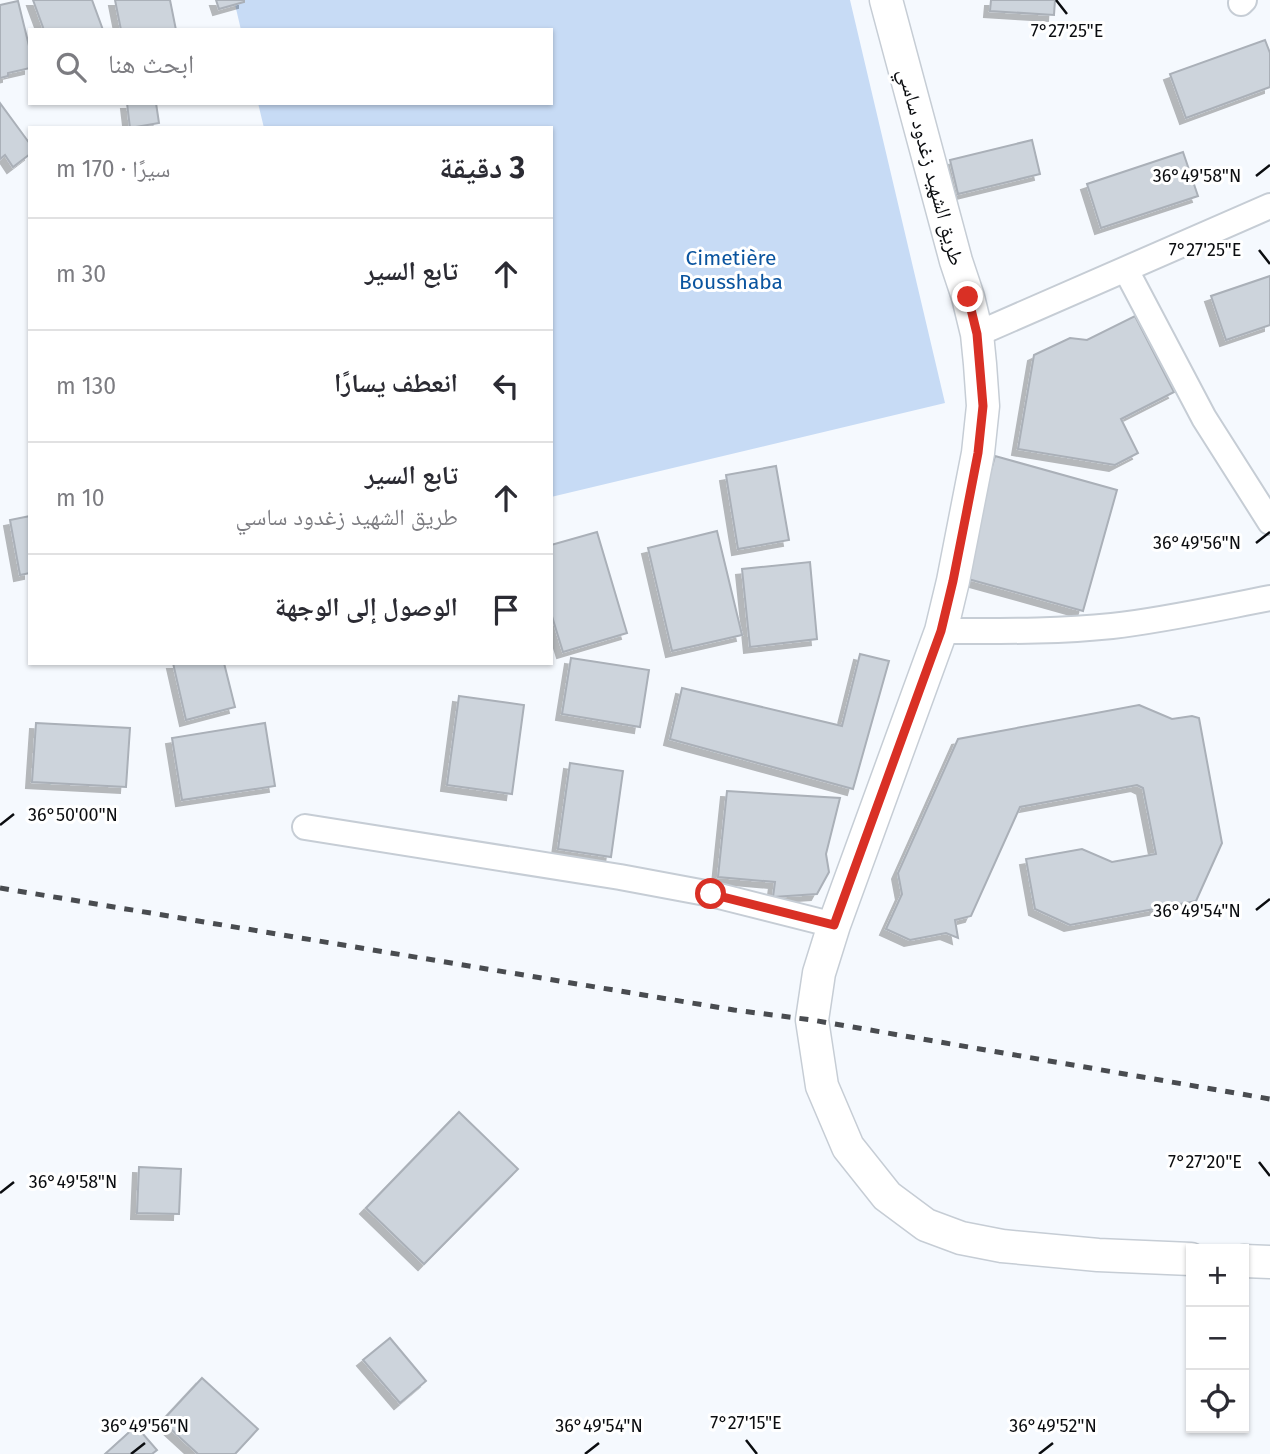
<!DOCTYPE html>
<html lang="ar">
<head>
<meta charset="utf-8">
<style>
	:root { --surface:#fff; --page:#f2f2f3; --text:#2b2b33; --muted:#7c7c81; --line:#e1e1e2 }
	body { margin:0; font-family:"Fira Sans","Noto Naskh Arabic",sans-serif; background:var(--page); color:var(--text); direction:rtl }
	.controls { position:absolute; right:21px; bottom:21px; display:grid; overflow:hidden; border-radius:0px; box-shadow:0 2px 5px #0004 }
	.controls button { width:63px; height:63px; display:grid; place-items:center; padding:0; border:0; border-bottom:2px solid var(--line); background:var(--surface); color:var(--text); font:35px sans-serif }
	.stop { position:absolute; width:21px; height:21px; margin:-16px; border:5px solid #d93025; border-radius:50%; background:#fff }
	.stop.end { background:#d93025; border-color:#fff; box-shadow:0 2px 7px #0008 }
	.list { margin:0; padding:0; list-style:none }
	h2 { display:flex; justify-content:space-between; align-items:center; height:91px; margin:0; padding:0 28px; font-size:30px }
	h2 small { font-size:23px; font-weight:400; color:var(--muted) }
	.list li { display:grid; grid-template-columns:46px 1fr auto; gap:21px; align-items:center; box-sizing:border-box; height:112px; padding:0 28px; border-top:2px solid var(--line) }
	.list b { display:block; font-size:26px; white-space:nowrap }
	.list p { margin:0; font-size:23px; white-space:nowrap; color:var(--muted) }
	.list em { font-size:23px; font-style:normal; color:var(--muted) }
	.icon { flex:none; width:38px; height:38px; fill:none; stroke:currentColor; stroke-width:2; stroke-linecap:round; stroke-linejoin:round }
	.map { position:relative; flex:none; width:1270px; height:1454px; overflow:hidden; direction:ltr }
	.search { position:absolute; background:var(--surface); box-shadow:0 2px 5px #0004; left:28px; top:28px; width:525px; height:77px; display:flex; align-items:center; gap:18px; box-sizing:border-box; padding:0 24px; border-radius:0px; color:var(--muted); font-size:26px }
	.panel { position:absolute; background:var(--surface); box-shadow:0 2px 5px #0004; left:28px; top:126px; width:525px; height:539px; border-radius:0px; direction:rtl }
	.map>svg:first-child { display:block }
	.green { fill:#c7dbf5 }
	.building { fill:#cdd4dc; stroke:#aab0b8; stroke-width:2; filter:url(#shadow) }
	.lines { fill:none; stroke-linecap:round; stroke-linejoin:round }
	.minor-casing { stroke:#c6cdd5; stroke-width:28 }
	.tertiary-casing { stroke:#c6cdd5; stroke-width:35 }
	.minor { stroke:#fff; stroke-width:24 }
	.tertiary { stroke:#fff; stroke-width:32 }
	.rail { stroke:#494c50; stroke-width:5; stroke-dasharray:9 9; stroke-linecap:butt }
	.route { stroke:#d93025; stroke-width:9 }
	.ticks { fill:none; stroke:#0b0d10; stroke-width:2.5 }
	.labels { text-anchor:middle; stroke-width:6; stroke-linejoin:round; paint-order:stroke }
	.street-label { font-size:21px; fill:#0b0d10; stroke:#fff }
	.park-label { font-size:21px; fill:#0a549f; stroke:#fff }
	.ticks-label { font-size:18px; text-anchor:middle; fill:#0b0d10; stroke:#fff; stroke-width:6; stroke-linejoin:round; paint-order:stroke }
</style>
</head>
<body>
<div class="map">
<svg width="1270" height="1454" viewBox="0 0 1270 1454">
	<defs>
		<filter id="shadow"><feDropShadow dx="-6" dy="6" stdDeviation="0" flood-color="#0004"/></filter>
	</defs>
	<rect width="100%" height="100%" fill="#f5f9fe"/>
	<polygon class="green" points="234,0 850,0 945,403 551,497 551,128 264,128 258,103 551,103 551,30 241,30"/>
	<g class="building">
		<polygon points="33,0 92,0 103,30 44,30"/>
		<polygon points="115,0 170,0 176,30 121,30"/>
		<polygon points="216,0 244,0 244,2 219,9"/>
		<polygon points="991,0 1055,0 1054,15 990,11"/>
		<polygon points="18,1 30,50 30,68 8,73 8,76 0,78 0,5"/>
		<polygon points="1265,40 1270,53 1270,87 1186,118 1170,74"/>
		<polygon points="0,103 30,144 30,154 13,167 5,155 0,159"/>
		<polygon points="127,103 156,103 159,123 130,128"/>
		<polygon points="1032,140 1040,174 958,194 950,160"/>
		<polygon points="1183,152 1198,196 1101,228 1087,184"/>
		<polygon points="1270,276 1270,325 1226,340 1211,296"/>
		<polygon points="1135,316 1174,392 1121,419 1138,453 1115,465 1018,449 1034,355 1070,338 1087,340"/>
		<polygon points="995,456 1117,490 1083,611 961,577"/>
		<polygon points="776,466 789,540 738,549 726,475"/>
		<polygon points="30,516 30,573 20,575 10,520"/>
		<polygon points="717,531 742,635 672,651 648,548"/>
		<polygon points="597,532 627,633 563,652 551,613 551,545"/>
		<polygon points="810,562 817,639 750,647 742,569"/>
		<polygon points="860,654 889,661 853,789 670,739 682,688 842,726"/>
		<polygon points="571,658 649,670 640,727 562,714"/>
		<polygon points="173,663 224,663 235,707 186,720"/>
		<polygon points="459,696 524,705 512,794 447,785"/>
		<polygon points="1139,705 1172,719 1192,716 1199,718 1222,843 1196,901 1070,925 1035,909 1026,859 1082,849 1112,862 1156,854 1143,788 1137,785 1020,807 971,916 955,920 958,938 946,933 910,940 886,929 902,894 898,873 958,739"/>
		<polygon points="36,723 130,728 126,787 32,782"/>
		<polygon points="265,723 275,786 182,800 172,738"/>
		<polygon points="570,763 623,771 611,857 558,849"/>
		<polygon points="727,791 840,798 826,854 829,872 817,894 773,897 775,882 718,877"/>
		<polygon points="459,1112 518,1169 424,1264 366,1208"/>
		<polygon points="139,1167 181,1169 179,1214 137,1213"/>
		<polygon points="390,1338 426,1381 400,1403 363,1360"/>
		<polygon points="202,1378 258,1429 235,1454 198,1454 162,1421"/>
		<polygon points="136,1426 157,1450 152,1454 105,1454"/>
	</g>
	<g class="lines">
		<defs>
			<g id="minor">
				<polyline points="1241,3 1244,0"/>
				<polyline points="1126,270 1204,418 1270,522"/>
				<polyline points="977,334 1270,206"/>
				<path d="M941 631C998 631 1055 632 1112 626 1165 620 1218 608 1270 598"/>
				<polyline points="305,827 620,877 711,894 834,925"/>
			</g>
			<g id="tertiary">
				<polyline points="886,0 956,261 968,297 977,334 980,364 983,406 978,453 953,581 941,631 834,925 819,973 812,1020 822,1086 848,1147 887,1196 926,1225 961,1238 1002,1246 1098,1255 1191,1259"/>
				<polyline points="1244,1261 1270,1262"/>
			</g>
		</defs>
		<use href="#minor" class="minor-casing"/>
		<use href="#tertiary" class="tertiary-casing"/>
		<use href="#minor" class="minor"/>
		<use href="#tertiary" class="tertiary"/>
		<polyline class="rail" points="0,888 734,1010 812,1020 1270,1099"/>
	</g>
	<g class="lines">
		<polyline class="route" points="711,894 834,925 941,631 953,581 966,515 978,453 983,406 977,334 968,297"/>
	</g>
	<path class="ticks" d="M1056 0 1067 14M1256 176 1270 165M1259 250 1270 264M1256 543 1270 532M0 825 14 814M1256 910 1270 899M1259 1162 1270 1176M0 1193 14 1182M746 1440 757 1454M131 1454 145 1443M585 1454 599 1443M1039 1454 1053 1443"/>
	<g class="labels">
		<g class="street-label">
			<text transform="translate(931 167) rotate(75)" y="7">طريق الشهيد زغدود ساسي</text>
		</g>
		<g class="park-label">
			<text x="731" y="265">Cimetière<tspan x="731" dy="24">Bousshaba</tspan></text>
		</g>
	</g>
	<g class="ticks-label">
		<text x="1067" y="37">7°27'25"E</text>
		<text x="1197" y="182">36°49'58"N</text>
		<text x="1205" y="256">7°27'25"E</text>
		<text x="1197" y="549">36°49'56"N</text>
		<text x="73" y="821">36°50'00"N</text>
		<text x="1197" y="917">36°49'54"N</text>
		<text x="1205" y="1168">7°27'20"E</text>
		<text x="73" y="1188">36°49'58"N</text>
		<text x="746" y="1429">7°27'15"E</text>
		<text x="145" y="1432">36°49'56"N</text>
		<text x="599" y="1432">36°49'54"N</text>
		<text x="1053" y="1432">36°49'52"N</text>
	</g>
</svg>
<div class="controls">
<button>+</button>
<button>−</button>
<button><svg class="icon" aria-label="locate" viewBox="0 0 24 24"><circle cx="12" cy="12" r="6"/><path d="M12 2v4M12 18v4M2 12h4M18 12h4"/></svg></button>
</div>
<div class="stop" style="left:711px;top:894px"></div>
<div class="stop end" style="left:968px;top:297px"></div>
<div class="search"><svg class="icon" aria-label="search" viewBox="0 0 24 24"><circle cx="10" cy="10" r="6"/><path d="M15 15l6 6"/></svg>ابحث هنا</div>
<section class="panel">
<h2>3 دقيقة<small>سيرًا · 170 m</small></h2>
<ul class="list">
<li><svg class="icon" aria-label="ahead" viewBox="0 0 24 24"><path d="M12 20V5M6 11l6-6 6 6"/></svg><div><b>تابع السير</b></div><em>30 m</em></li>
<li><svg class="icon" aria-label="left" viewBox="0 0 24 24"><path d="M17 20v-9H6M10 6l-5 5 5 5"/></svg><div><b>انعطف يسارًا</b></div><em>130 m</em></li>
<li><svg class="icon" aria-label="ahead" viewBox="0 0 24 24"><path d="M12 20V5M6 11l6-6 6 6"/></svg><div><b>تابع السير</b><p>طريق الشهيد زغدود ساسي</p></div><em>10 m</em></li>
<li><svg class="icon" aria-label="arrive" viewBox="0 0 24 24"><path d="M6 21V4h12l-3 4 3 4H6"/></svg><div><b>الوصول إلى الوجهة</b></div></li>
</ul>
</section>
</div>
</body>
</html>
